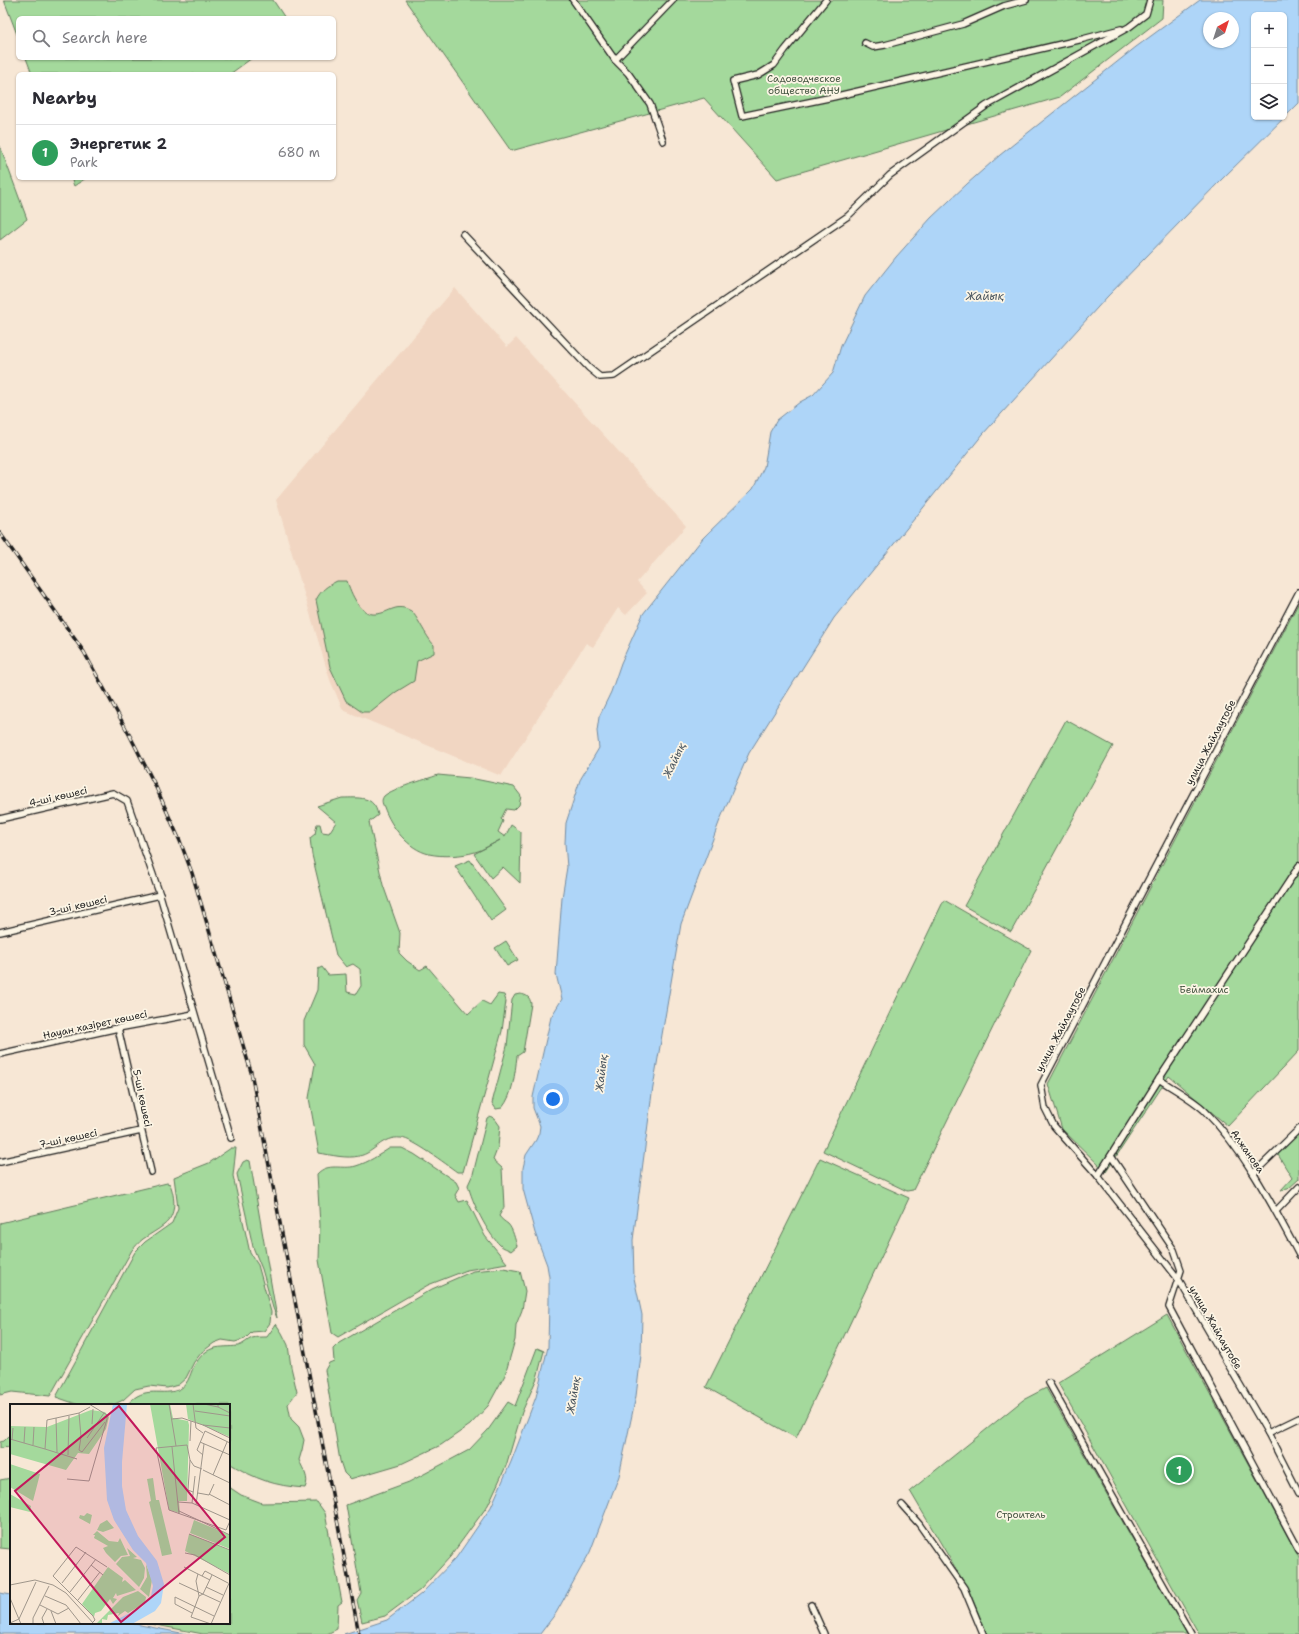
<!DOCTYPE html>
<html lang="en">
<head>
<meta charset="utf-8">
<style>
	:root { --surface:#fff; --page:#f2f2f3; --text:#2b2b33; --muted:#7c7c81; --line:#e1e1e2; --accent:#0b8043 }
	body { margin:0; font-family:"Shantell Sans",sans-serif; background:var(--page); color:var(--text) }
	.controls { position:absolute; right:12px; top:12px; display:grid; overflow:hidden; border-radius:6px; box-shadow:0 1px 3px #0004 }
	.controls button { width:36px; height:36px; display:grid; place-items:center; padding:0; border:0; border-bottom:1px solid var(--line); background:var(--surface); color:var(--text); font:20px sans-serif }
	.compass { position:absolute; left:1203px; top:12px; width:36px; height:36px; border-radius:50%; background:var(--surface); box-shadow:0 1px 3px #0004; rotate:39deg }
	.you { position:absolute; left:553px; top:1099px; width:14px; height:14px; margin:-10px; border:3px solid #fff; border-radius:50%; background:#1a73e8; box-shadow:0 0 0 6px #1a73e833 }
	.badge { display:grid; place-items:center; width:26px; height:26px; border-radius:50%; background:var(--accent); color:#fff; font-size:13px; font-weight:700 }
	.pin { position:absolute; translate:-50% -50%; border:2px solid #fff; box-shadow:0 1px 4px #0006 }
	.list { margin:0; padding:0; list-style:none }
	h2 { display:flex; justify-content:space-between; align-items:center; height:52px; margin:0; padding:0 16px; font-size:17px }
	h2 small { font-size:13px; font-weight:400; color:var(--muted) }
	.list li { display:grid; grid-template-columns:26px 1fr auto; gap:12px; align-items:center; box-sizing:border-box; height:56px; padding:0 16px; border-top:1px solid var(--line) }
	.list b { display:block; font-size:15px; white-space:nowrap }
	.list p { margin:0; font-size:13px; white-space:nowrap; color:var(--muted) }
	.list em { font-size:13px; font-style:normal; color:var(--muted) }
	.icon { flex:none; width:22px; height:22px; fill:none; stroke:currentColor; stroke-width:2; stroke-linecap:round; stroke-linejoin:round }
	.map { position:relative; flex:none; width:1299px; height:1634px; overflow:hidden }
	.search { position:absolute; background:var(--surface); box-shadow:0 1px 3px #0004; left:16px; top:16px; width:320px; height:44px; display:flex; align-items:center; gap:10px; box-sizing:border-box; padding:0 14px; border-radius:6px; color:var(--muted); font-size:15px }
	.panel { position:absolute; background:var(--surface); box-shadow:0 1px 3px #0004; left:16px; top:72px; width:320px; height:108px; border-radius:6px }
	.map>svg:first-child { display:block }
	.built { fill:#f1d6c2 }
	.green { fill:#a4d99c; stroke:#607a5c }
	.water { fill:#aed5f8; stroke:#748ba0; fill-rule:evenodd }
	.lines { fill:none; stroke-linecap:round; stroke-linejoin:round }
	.minor-casing { stroke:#1c1c1c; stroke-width:8 }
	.minor { stroke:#fcf5e5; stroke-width:5.5 }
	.rail-casing { stroke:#1c1c1c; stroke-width:3.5 }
	.rail { stroke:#fcf5e5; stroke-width:2; stroke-dasharray:6; stroke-linecap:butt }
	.labels { text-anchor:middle; stroke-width:3.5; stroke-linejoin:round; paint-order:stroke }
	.park-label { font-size:10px; fill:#455542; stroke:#fcf5e5 }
	.street-label { font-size:10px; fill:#1c1c1c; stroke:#fcf5e5 }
	.water-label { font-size:11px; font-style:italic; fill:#48545e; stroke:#fcf5e5 }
	.inset-road { fill:none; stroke:#9f968b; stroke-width:1 }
	.view { fill:#c2185b; fill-opacity:0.15; stroke:#c2185b; stroke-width:2 }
	.inset-edge { fill:none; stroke:#1c1c1c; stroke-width:2 }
</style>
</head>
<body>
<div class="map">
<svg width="1299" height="1634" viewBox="0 0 1299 1634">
	<rect width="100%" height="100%" fill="#f7e7d5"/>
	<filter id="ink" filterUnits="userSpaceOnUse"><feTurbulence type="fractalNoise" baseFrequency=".025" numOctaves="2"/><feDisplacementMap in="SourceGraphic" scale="8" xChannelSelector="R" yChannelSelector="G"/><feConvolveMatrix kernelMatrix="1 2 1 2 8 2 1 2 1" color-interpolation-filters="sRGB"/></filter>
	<g filter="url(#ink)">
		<polygon class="built" points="455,288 507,347 516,338 686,526 637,582 647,593 626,615 618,608 593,647 586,643 501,776 343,710 330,680 276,500"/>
		<g class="green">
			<polygon points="4,0 273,0 285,18 18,18 18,37"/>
			<polygon points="405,0 1163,0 1162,18 1060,97 777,179 704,98 511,151"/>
			<polygon points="26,58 252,58 230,74 32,74"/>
			<polygon points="0,146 27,219 0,240"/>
			<polygon points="71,178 86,178 74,186"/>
			<path d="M337 581H347C351 593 360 616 376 614 390 613 396 602 411 611 416 614 426 637 434 645V653L417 661 414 681 396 692 371 712H362L346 701 330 667 316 600C321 590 327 586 337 581Z"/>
			<polygon points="1299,602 1299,1051 1228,1126 1169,1076 1106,1172 1062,1129 1048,1084"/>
			<polygon points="1066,720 1113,746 1011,932 964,906"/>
			<path d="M438 775 470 778 514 787 521 796 519 805 514 810 506 809 501 819 503 821 498 832 505 837 511 825 521 832 520 883 503 867 491 878 474 854 500 840C492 844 483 850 475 852 462 856 442 857 429 854 408 849 391 827 384 807 382 803 381 800 384 796 393 788 425 780 438 775Z"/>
			<path d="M342 798C359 798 374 795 378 815L369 822 383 885 400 933 399 953 407 961 420 970 427 966 468 1014 482 1001 490 1005 498 994 504 995 506 1001 502 1031 463 1172H457C446 1164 413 1139 401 1138 381 1136 375 1153 359 1156 347 1159 331 1155 319 1153L309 1098 315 1064 304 1045V1021L317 990 318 969 322 967 328 975 346 974 347 992 356 994 361 986 360 969 353 964 346 967 336 955 312 855 310 838 315 834 317 824H320L322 832 329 833 336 822 317 806Z"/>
			<polygon points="470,860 506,910 491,921 455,866"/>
			<polygon points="944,900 1031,950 913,1190 907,1191 823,1151"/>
			<polygon points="506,941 518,960 507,966 495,948"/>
			<path d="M520 994C527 995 530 997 531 1004L523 1052 517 1056C515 1073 513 1095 502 1108L496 1109 492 1103 507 1046 512 1000 515 995Z"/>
			<path d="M490 1116 495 1119 500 1126 498 1147 493 1160 502 1168 504 1207 499 1216C502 1220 504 1221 508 1224 513 1229 515 1240 517 1246L511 1251C508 1249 503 1248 500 1245 487 1233 472 1202 468 1185L473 1174 487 1118Z"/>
			<polygon points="1299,1133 1299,1179 1288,1189 1281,1190 1292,1178 1277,1153"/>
			<polygon points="231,1148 236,1148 233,1176 250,1253 258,1265 271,1312 270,1323 264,1331 252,1332 245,1339 235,1342 222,1340 214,1343 202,1352 194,1362 186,1378 178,1385 167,1388 149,1386 135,1389 123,1400 113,1405 79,1405 56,1397 135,1252 145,1242 172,1223 178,1208 174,1177 209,1163"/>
			<path d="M390 1148H402L414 1154 456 1182 459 1188 455 1195 459 1202 467 1200 485 1236 507 1263 467 1270 428 1285 338 1337 332 1333 319 1260 320 1225 317 1174C328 1162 342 1170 356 1166 369 1162 379 1155 390 1148Z"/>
			<polygon points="820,1158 909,1198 796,1438 706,1387"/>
			<polygon points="247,1160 250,1161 277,1318 273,1308 262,1269 253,1247 237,1174 243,1162"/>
			<path d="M167 1183 170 1184C175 1197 177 1215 164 1225 158 1230 150 1234 143 1239 139 1242 135 1247 132 1250L50 1396 12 1392 0 1395V1223Z"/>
			<polygon points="503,1268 520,1271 525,1291 522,1310 516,1325 515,1340 505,1375 488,1406 470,1425 441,1445 401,1464 350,1479 344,1473 340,1461 325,1370 329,1363 334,1361 333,1349 339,1343 432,1289 473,1271"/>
			<polygon points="1167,1315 1299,1557 1299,1634 1199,1634 1058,1383"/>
			<path d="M276 1324 282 1333 288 1345 291 1367 297 1392 288 1404 291 1419 299 1427 304 1440 302 1450 299 1460C303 1470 310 1478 305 1488 274 1486 255 1479 229 1463V1405H127C145 1383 162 1398 180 1389 190 1383 190 1371 196 1363 208 1344 219 1348 238 1346 243 1345 247 1340 252 1338 256 1337 262 1337 267 1337Z"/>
			<polygon points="537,1348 544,1351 537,1378 522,1412 506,1466 488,1505 450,1557 420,1590 385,1616 362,1622 357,1600 361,1593 346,1505 409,1482 469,1450 488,1430 508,1402 515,1406"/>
			<polygon points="1046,1388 1187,1634 987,1634 969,1591 910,1491 1023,1400"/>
			<polygon points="11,1434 11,1447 0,1448 0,1442 4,1441"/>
			<polygon points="11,1478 11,1549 0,1548 0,1480"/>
			<polygon points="229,1487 241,1495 262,1503 317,1502 325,1513 342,1602 338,1605 337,1629 327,1634 203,1634 146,1623 229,1623"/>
		</g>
		<g class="water">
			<path d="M1200 0H1299V103L1219 182 1107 297 983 434 834 618 749 753 720 820 681 924 652 1093 633 1240 634 1278 642 1315 641 1355 636 1396 619 1476 590 1552 556 1613 540 1634H344L387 1620 421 1594 456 1558 491 1507 511 1462 536 1397 548 1347 549 1301V1277L547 1265 535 1233 523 1189V1168L526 1155 536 1140 539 1133 540 1126 533 1108V1097L551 1017 562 999 556 974 562 898 567 867 565 843 566 823 580 780 599 748 597 731 599 717 611 692 621 663 643 614 703 538 753 489 764 467 770 432 777 420 800 402 813 395 833 373 841 346 865 296 896 257 931 218 967 184 1000 155 1136 47ZM1254 15H1284V117H1254ZM1209 18H1233V42H1209Z"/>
			<polygon points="0,1593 11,1595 11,1623 130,1623 186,1634 0,1634"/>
		</g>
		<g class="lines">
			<defs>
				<g id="minor">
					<polyline points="573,0 615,60 628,73 650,104 663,141"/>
					<polyline points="826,0 785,50 774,65 758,75 733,81 742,116 833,97 1083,39 1121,29"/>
					<polyline points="865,43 873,47 885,45 963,24 1004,6 1026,0"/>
					<polyline points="615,60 673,0"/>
					<polyline points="463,234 589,368 600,377 614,376 848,216 890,175 986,106 1129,27 1146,14 1150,0"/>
					<polyline points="1299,592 1041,1085 1045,1108 1054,1126 1098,1176 1179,1280 1268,1433 1299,1494"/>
					<polyline points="0,819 113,793 127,801 160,895 231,1138"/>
					<polyline points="0,932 160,895"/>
					<polyline points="118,1028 151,1172"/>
					<polyline points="0,1054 118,1028 194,1014"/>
					<path d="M1159 1079C1173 1089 1191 1098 1204 1110 1245 1151 1272 1204 1299 1255"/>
					<polyline points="1111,1156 1174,1250 1181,1270 1169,1307 1299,1550"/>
					<polyline points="0,1162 141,1131"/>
					<polyline points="1254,1173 1299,1129"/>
					<polyline points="1098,1176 1159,1079 1299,866"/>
					<polyline points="1276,1211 1299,1187"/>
					<polyline points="1049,1383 1191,1634"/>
					<polyline points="1268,1433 1299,1418"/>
					<polyline points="902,1505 919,1524 964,1588 983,1634"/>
					<polyline points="811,1605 824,1634"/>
				</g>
			</defs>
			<use href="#minor" class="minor-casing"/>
			<use href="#minor" class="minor"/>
			<defs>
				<polyline id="rail" points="0,533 84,652 130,736 155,785 180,841 192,873 251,1072 359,1634"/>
			</defs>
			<use href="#rail" class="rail-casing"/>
			<use href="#rail" class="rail"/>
		</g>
	</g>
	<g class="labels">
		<g class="park-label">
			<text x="804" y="82">Садоводческое<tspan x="804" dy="12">общество АНУ</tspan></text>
			<text x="1204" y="993">Беймахис</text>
			<text x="1021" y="1518">Строитель</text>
		</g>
		<g class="street-label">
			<text transform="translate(1210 742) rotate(-62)" y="4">улица Жайлаутобе</text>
			<text transform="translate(58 796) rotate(-13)" y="4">4-шi көшесі</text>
			<text transform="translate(78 905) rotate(-13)" y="4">3-шi көшесі</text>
			<text transform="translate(95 1024) rotate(-12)" y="4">Науан хазірет көшесі</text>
			<text transform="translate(1060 1029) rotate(-62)" y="4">улица Жайлаутобе</text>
			<text transform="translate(143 1098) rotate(78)" y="4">5-шi көшесі</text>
			<text transform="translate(68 1138) rotate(-12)" y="4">7-шi көшесі</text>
			<text transform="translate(1248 1151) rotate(55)" y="4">Алжанова</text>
			<text transform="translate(1216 1327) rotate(60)" y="4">улица Жайлаутобе</text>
		</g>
		<g class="water-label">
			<text x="985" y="300">Жайық</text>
			<text transform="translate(674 760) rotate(-64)" y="4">Жайық</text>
			<text transform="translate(601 1073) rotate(-83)" y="4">Жайық</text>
			<text transform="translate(573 1395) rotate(-80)" y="4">Жайық</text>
		</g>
	</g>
	<g transform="translate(10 1404)">
		<rect width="220" height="220" fill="#f7e7d5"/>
		<path d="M140 0H160L163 14 178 17 179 21 177 97H169L170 109 159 106ZM176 0H220V33L178 15ZM81 6 95 8 99 13 96 25 79 50 68 49 56 66 0 50V22L37 23ZM0 60 30 70 23 97 0 83ZM143 74 146 96H149L162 150 152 152 146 126 154 124 146 126 139 98 141 97 137 75ZM0 90 21 102 20 108 0 103ZM77 109 82 111 80 120 69 114 70 111 74 112ZM97 116 104 124 93 128 87 126 90 120ZM184 116 220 131V145L180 129ZM87 127 99 137 108 138 110 134 118 151 111 152 105 158 96 149 93 144 98 142 84 134 85 131H83ZM179 130 220 146V170L175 147ZM117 144 127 153 123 154 131 156 135 164 134 174 129 183 106 160 112 153 120 152ZM136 160 142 176 139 193 130 185 137 173ZM98 163 113 174 112 178 115 176 126 186 107 192 106 189 103 194 107 195 103 200 100 195 91 207 85 209 84 213 72 200ZM128 187 136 193 135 199 118 209 115 207 108 212 109 209 98 211 97 216 92 215V220H86L113 193Z" fill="#a4d99c"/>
		<path d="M103 0H117L112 58V82L116 106 128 132 147 157 154 180 151 199 145 207 122 220H98L132 203 141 192 143 182 136 159 123 146 104 116 97 96 94 44Z" fill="#aed5f8"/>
		<path class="inset-road" d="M159 0 166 42M183 0 186 24 193 29M194 0 208 3V0M208 3 220 9M185 7 220 12M69 9 71 33 69 46 72 48 95 18M46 14 47 48M162 15 172 14 193 21 220 24M82 20 83 5M193 21 220 34M77 34 94 9M0 35 35 45M2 36 3 24M180 37 181 17M190 38 220 51M14 39 15 23M23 41 24 23M162 43 169 110M58 51 59 12M193 51 187 46 195 27 220 39M67 55 35 45 37 16 69 9 80 3M180 56 184 62 192 65M193 66 220 79M203 71 217 38M57 75 79 77 97 15V11L79 0M183 88 178 86 180 56 177 41 146 44 159 106 216 126 220 117M188 89 199 91 204 80M199 90 220 101M168 98 182 99 220 116M182 99 185 72M186 101 194 40M169 107 220 131M179 130 220 146M175 149 185 151 220 171M81 161 93 171M174 163 200 176M188 170 186 177 189 192M192 172 195 167 218 179M52 179 76 148M169 179 210 198M0 181 25 176 43 181 56 189 84 220M196 183 213 191M60 188 86 155M35 192 56 201 71 220M0 194 11 220M68 196 90 168M30 201 48 210 59 204M41 207 46 220M182 209 165 200V193L204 212M0 219 9 215 26 178M23 220V214L39 182M34 220 32 214 37 205M81 220 85 216 83 212 43 172 66 143 97 163M201 220 181 213 189 192 193 190 202 171M201 220 220 177"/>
		<path class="view" d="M109 2 215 133 111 218 5 87Z"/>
		<rect width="220" height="220" class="inset-edge"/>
	</g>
</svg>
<div class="controls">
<button>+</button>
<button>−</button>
<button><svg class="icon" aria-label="layers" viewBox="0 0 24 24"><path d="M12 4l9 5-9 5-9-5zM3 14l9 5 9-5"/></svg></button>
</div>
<svg class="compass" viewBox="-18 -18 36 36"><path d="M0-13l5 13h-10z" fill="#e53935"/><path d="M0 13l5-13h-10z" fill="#7c7c81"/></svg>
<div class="you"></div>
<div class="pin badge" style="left:1179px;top:1470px;background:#2e9e5b">1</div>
<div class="search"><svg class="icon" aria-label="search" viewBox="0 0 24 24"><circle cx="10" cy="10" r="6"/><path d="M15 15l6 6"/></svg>Search here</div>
<section class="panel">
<h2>Nearby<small></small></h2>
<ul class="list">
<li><span class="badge" style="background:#2e9e5b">1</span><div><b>Энергетик 2</b><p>Park</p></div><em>680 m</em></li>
</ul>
</section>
</div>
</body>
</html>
